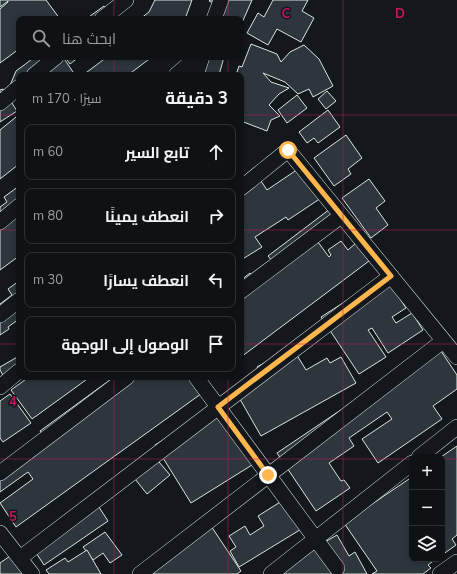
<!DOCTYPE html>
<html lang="ar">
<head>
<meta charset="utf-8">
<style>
	:root { --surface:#0f1215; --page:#1d2022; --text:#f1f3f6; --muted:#9b9ea0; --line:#2f3234 }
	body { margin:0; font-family:"Nunito Sans",Cairo,sans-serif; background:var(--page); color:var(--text); direction:rtl }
	.controls { position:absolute; right:12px; bottom:12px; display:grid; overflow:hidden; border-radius:8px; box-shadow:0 2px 6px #0003 }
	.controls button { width:36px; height:36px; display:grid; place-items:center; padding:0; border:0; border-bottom:1px solid var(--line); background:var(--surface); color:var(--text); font:20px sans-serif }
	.stop { position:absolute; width:12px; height:12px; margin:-9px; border:3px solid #ffb74d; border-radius:50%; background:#fff }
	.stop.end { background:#ffb74d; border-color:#fff; box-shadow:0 1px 4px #0008 }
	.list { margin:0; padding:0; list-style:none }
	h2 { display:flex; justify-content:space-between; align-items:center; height:52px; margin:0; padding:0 16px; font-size:17px }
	h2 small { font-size:13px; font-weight:400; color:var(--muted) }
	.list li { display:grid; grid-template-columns:26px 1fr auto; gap:12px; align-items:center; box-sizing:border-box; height:56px; margin:0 8px 8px; padding:0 8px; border:1px solid var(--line); border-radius:8px }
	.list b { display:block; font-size:15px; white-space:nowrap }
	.list em { font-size:13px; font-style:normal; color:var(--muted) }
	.icon { flex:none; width:22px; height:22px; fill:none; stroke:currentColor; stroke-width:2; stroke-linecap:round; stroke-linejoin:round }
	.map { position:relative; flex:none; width:457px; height:574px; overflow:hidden; direction:ltr }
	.search { position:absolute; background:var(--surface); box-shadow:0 2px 6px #0003; left:16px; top:16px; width:228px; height:44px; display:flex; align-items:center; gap:10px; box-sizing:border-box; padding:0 14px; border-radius:8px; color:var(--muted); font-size:15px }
	.panel { position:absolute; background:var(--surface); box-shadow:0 2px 6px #0003; left:16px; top:72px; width:228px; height:308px; border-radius:8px; direction:rtl }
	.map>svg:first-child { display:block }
	.building { fill:#2c363c; stroke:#d8e6dc }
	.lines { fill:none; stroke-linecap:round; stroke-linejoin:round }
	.street-casing { stroke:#d8e6dc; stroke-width:16 }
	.street { stroke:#14181c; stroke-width:15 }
	.route { stroke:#ffb74d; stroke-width:5 }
	.grid { fill:none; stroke:#c2185b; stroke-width:1; stroke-opacity:0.55 }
	.grid-label { font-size:13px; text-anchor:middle; font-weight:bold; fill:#c2185b; stroke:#14181c; stroke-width:3; stroke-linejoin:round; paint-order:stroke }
</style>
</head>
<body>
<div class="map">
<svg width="457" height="574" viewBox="0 0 457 574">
	<rect width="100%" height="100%" fill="#14181c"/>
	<g class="building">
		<polygon points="0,0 46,0 60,19 19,19 19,49 0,63 0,9 8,2 8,1 0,7"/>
		<polygon points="155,0 192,0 185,19 140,19 149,12"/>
		<polygon points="210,0 252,0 241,25 241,19 217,19 218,5 209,1"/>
		<polygon points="273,0 308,0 302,11 314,18 301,42 277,29 268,45 247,33 258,13 264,17"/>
		<polygon points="104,6 113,19 86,19"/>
		<polygon points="251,44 277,54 281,62 290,52 304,45 319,59 333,86 313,97 309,89 298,94 285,82 263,73 271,82 289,88 279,94 269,105 280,116 271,120 267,131 241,121 241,75 236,75 239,66 242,67"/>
		<polygon points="35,57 63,57 75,75 19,75 19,101 9,88 16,71"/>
		<polygon points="65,57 79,57 70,64"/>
		<polygon points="107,57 152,57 128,75 83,75"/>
		<polygon points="187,57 224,57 219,75 182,75"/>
		<polygon points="3,89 17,111 0,122 0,90"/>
		<polygon points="327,91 336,101 326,109 318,99"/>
		<polygon points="297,95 307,108 287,123 278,110"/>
		<polygon points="328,110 340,127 318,143 314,138 307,143 299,132"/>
		<polygon points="16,117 19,120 19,164 0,179 0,130"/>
		<polygon points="346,135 362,158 348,169 351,174 334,186 314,158"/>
		<polygon points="301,167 321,198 288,220 286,217 255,237 262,247 241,260 241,175 246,182 257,175 267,190"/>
		<polygon points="369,179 385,201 376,208 388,225 371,238 342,198"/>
		<polygon points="19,186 19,256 0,270 0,207 7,202 4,197"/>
		<polygon points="330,209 339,220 315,238 329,257 331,255 328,250 341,241 348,250 356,243 369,261 241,357 241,280 250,273 253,278 273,262 268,256"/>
		<polygon points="385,276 406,308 392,317 396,323 412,313 423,330 388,353 372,328 368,330 386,357 359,374 321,317"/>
		<polygon points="19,281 19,319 8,327 9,329 0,335 0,304 12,295 8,289"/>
		<polygon points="437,345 457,375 457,389 433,406 442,419 378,463 362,439 392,419 387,412 349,438 354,446 329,463 341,481 344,480 350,488 316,511 277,453"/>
		<polygon points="292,347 306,370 327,358 330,363 341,357 356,383 261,436 233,387 260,372 257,367"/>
		<polygon points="19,356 19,377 25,377 9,386 0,370 0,367"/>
		<polygon points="29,377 90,377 32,419 11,390"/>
		<polygon points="114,377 194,377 205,391 16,527 0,503 33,479 28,472 0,492 0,470 42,434 40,431"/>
		<polygon points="10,394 31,423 3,442 0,438 0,401"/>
		<polygon points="221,404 252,465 191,503 155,445"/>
		<polygon points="457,446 457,535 452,539 456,545 442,555 441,457"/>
		<polygon points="154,456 170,475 147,494 131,474"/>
		<polygon points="412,477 412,559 436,559 428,565 431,568 423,574 372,574 377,571 344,523"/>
		<polygon points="285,499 303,528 239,567 230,551 236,547 229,536 245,526 250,535 264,526 258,516"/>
		<polygon points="95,501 108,521 44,565 29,542"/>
		<polygon points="209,523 241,571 237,574 132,574"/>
		<polygon points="105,532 122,555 110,563 103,553 93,560 83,547"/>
		<polygon points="337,535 349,556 355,552 367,574 269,574"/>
		<polygon points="87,550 101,574 49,574 46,570 65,558 68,562"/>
		<polygon points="13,554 25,574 0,574 0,563"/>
	</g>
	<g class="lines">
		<defs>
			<g id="street">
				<polyline points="102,19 126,0"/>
				<polyline points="214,19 221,0"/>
				<polyline points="34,75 56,57"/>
				<polyline points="176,75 197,57"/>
				<polyline points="196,75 202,57"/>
				<polyline points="0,103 19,87"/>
				<polyline points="241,188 288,150 457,357"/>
				<polyline points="0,222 19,206"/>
				<polyline points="241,291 341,216"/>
				<polyline points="0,315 19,300"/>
				<polyline points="196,377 337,568"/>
				<polyline points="0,387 19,371"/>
				<polyline points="419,457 457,427"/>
				<polyline points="0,473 127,377"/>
				<polyline points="0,533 32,574"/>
				<polyline points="20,558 391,276"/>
				<polyline points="140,574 443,341"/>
				<polyline points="271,574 412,463"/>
				<polyline points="440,574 457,562"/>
			</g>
		</defs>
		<use href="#street" class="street-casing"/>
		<use href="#street" class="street"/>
	</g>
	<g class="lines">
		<polyline class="route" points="268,475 218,407 391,276 288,150"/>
	</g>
	<path class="grid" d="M114 0V19M228 0V19M343 0V574M114 57V75M228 57V75M0 115H19M241 115H457M0 230H19M241 230H457M0 344H19M241 344H457M114 377V574M228 377V574M0 459H412M442 459H457"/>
	<g class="grid-label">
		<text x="286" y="18">C</text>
		<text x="400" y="18">D</text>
		<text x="13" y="406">4</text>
		<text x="13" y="521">5</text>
	</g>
</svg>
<div class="controls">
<button>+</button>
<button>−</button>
<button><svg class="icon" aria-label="layers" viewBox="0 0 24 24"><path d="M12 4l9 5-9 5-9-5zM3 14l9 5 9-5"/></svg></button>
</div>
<div class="stop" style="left:288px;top:150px"></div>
<div class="stop end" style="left:268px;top:475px"></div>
<div class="search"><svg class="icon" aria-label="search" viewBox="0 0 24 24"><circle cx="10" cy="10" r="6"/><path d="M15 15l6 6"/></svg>ابحث هنا</div>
<section class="panel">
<h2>3 دقيقة<small>سيرًا · 170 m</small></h2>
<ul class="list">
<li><svg class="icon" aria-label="ahead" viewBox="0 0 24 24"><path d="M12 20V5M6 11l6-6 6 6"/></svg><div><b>تابع السير</b></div><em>60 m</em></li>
<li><svg class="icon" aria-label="right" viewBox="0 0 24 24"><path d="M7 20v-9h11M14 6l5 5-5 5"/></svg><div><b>انعطف يمينًا</b></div><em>80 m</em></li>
<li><svg class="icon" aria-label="left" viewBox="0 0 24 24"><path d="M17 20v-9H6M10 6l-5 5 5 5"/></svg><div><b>انعطف يسارًا</b></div><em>30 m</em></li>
<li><svg class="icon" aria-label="arrive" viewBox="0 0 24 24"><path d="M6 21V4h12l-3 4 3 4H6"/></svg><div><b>الوصول إلى الوجهة</b></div></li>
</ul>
</section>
</div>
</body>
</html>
